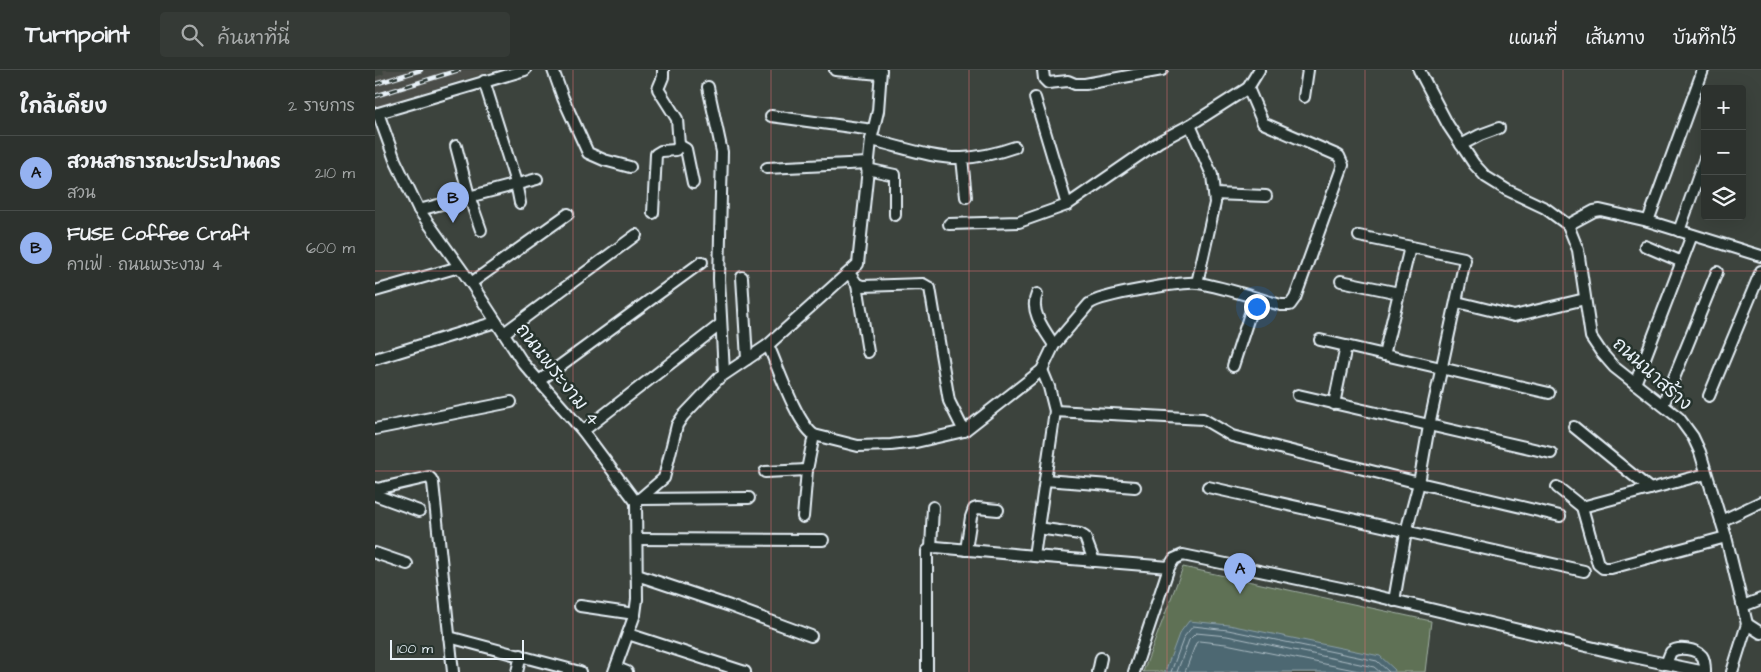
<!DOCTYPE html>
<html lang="th">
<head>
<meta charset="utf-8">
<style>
	:root { --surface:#2d322e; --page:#353a36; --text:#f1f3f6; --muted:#a7aaaa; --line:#484d4a; --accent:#95b2f1 }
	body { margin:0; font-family:"Architects Daughter","Playpen Sans Thai",sans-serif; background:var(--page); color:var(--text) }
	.controls { position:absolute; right:15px; top:15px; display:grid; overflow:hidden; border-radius:5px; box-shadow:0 5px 20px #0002 }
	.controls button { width:45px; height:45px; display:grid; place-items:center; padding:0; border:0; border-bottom:1px solid var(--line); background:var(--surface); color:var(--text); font:25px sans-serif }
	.scale { position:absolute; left:15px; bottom:12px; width:134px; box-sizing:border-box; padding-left:5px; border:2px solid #e8f1f8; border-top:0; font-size:14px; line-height:18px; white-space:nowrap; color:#e8f1f8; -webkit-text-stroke:4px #26332d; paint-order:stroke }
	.you { position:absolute; left:881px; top:236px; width:18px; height:18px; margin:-12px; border:4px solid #fff; border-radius:50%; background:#1a73e8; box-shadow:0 0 0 8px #1a73e833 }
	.badge { display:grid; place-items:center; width:32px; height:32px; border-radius:50%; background:var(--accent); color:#111; font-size:16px; font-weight:700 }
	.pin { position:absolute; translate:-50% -41px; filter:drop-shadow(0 1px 2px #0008) }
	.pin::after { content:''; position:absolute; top:26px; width:18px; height:15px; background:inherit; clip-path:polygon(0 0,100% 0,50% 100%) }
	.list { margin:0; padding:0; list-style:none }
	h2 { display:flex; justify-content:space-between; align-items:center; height:65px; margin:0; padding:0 20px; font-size:21px }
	h2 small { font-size:16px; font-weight:400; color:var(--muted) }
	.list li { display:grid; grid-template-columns:32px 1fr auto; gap:15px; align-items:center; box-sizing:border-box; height:75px; padding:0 20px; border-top:1px solid var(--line) }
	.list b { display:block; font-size:19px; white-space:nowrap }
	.list p { margin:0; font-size:16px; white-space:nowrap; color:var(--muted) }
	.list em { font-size:16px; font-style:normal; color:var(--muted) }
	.icon { flex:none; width:28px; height:28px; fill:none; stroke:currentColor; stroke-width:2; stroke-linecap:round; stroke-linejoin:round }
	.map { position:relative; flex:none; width:1386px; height:602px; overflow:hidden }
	header { display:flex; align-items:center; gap:30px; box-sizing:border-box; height:70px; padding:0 25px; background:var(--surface); border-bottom:1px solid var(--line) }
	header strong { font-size:24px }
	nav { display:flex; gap:28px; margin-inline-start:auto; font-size:18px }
	.search { width:350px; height:45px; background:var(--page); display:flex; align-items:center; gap:12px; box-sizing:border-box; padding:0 18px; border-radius:5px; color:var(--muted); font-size:19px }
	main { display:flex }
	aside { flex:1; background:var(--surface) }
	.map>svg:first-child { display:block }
	.built { fill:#4c4e48 }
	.green { fill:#5e7154; stroke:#a3b1a6 }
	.water { fill:#4d6872; stroke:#8b9fa8 }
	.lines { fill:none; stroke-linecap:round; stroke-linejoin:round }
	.shore { stroke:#aabac2; stroke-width:1 }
	.minor-casing { stroke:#e8f1f8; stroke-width:14 }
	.minor { stroke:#26332d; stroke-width:10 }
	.rail-casing { stroke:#e8f1f8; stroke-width:4.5 }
	.rail { stroke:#26332d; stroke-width:2.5; stroke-dasharray:8; stroke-linecap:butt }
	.grid { fill:none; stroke:#dc6e71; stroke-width:1; stroke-opacity:0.55 }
	.labels { text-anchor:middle; stroke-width:5; stroke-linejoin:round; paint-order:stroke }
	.street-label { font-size:19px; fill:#e8f1f8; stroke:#26332d }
</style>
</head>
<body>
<header>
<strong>Turnpoint</strong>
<div class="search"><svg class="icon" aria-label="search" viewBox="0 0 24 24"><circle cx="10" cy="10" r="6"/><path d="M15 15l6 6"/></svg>ค้นหาที่นี่</div>
<nav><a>แผนที่</a><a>เส้นทาง</a><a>บันทึกไว้</a></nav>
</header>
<main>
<aside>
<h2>ใกล้เคียง<small>2 รายการ</small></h2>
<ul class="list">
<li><span class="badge">A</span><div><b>สวนสาธารณะประปานคร</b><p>สวน</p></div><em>210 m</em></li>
<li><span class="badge">B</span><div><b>FUSE Coffee Craft</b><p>คาเฟ่ · ถนนพระงาม 4</p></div><em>600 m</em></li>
</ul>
</aside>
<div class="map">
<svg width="1386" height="602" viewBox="0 0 1386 602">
	<rect width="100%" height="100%" fill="#3c433d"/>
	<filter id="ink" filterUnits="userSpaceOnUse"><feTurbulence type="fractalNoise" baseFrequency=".02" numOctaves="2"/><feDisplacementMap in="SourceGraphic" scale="10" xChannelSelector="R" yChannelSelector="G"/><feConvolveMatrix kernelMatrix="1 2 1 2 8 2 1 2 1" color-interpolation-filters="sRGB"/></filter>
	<g filter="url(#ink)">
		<polygon class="built" points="8,0 120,0 0,37 0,7 9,4"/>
		<polygon class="green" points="808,497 1056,551 1050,602 768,602"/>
		<polygon class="water" points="814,551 854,555 1005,586 1020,600 1019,602 790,602 804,564"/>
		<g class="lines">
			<g class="shore">
				<polyline points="796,602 809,567 818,556 853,560 1002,591 1014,602"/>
				<polyline points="802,602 814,570 821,563 852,566 999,597 1005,602"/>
				<polyline points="810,602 821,573 824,571 851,574 989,602"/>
			</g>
			<defs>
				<g id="minor">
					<polyline points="178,0 188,28 213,83 229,90 255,97"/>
					<polyline points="460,0 505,4"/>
					<polyline points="668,0 669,9 673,13 693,11 700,14 710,14 787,0"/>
					<polyline points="1044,0 1073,55 1099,94 1111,107 1132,120 1170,138 1193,155 1203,180 1216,267 1226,282 1239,297 1304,348 1318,367 1325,382 1351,467 1372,554 1357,602"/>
					<polyline points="109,11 141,113 145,133"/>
					<polyline points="333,17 347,82 344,209 349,303"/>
					<polyline points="929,27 933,0"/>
					<polyline points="660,28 692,135"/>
					<polyline points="3,43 20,90 44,140 96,213 148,293 208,361 261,432 262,529 260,544 239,602"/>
					<polyline points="0,44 150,0"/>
					<polyline points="396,46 498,60"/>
					<polyline points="815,55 837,105 840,133 822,213"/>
					<path d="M496 70C524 76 558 89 587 88 605 87 623 83 640 77"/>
					<polyline points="304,75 311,79 318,113"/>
					<polyline points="1086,75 1105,65 1124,58"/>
					<polyline points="81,76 94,126 106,160"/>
					<polyline points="587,88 591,127"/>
					<polyline points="392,98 493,93"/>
					<polyline points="492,99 520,105 520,145"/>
					<polyline points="839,124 891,126"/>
					<polyline points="44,140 162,109"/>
					<polyline points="278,143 281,84 286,81 301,80 304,75 302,49 283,19 288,7 288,0"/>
					<polyline points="1273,151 1328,0"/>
					<polyline points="574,154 644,152 692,135 785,71 815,55 873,18 884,0"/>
					<polyline points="1193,155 1219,141 1225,140 1273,151 1386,186"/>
					<polyline points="1304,161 1330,88"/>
					<polyline points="984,166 1089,188 1090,190 1054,356 1044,413 1031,462 1019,531"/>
					<polyline points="1270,176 1307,192"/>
					<polyline points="474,203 482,214 487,216 548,214 555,218 574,331 589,361"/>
					<polyline points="367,207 372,289"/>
					<polyline points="966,211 1024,223"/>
					<polyline points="96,213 193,144"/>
					<polyline points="482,214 493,282"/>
					<polyline points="0,221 84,197"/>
					<path d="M662 224C654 241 670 261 679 275"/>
					<polyline points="1082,232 1139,246 1210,229"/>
					<polyline points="129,263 261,165"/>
					<polyline points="945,270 1174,323"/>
					<path d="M393 275C403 297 421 352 439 365L483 376 516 375 541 372 589 361 667 300 679 275 714 234C725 225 808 211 823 213 849 217 880 228 906 235H915L920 228 968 95 964 86 888 53 873 18"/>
					<polyline points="1009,285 1035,177"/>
					<polyline points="0,289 121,252"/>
					<polyline points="858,296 880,228"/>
					<polyline points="667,300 674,317 680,341"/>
					<polyline points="164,311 327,192"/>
					<polyline points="1260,314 1317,165"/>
					<polyline points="923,325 1176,383"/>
					<polyline points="1334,326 1386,201"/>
					<polyline points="959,334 971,276"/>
					<polyline points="1288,335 1342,202"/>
					<polyline points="1199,357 1275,419"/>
					<polyline points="0,359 136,332"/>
					<polyline points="208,361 346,254"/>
					<polyline points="390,402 432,400"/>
					<polyline points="1331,404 1207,437 1223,494 1228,498 1236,498 1351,467"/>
					<polyline points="670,410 760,417"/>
					<polyline points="833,417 1209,501"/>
					<polyline points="1182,417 1207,437"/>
					<polyline points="0,418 2,419 54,407 56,409 58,413 78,602"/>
					<polyline points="0,425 44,441"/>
					<polyline points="265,429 374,428"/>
					<polyline points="261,432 289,408 302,355 308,346 344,308 393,275 483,194 496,70 503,41 506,0"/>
					<polyline points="428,447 432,400 439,365"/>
					<polyline points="1346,451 1386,432"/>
					<polyline points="663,458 705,464 710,467 719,491"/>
					<polyline points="262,469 448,470"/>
					<polyline points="556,478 558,437"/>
					<polyline points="591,480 596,447 599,439 602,438 623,440"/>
					<polyline points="0,483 32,494"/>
					<polyline points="794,497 659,486 680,341 828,349 857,366 1044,413 1185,446"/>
					<polyline points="262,505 355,536 436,566"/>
					<polyline points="205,536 260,544"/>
					<polyline points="1368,536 1386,529"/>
					<polyline points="1372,554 1386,563"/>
					<polyline points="253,564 370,602"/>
					<polyline points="74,567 205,602"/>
					<path d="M1291 594C1293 590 1294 585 1296 582 1303 576 1321 579 1327 586 1330 590 1330 597 1330 602"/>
					<polyline points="242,598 252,602"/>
					<polyline points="142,602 146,585"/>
					<polyline points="552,602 552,481 556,478 561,477 659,486"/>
					<polyline points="723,602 726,588"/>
					<polyline points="759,602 794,497 799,489 808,485 980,521 1249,585 1330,602"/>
				</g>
			</defs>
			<use href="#minor" class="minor-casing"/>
			<use href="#minor" class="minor"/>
			<defs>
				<g id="rail">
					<polyline points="0,14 46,0"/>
					<polyline points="0,26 84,0"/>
				</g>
			</defs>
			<use href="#rail" class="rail-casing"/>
			<use href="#rail" class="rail"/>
		</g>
	</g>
	<path class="grid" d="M198 0V602M396 0V602M594 0V602M792 0V602M990 0V602M1188 0V602M0 201H1386M0 401H1386"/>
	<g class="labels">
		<g class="street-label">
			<text transform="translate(1278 303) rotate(42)" y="7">ถนนนาสร้าง</text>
			<text transform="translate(184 304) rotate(52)" y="7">ถนนพระงาม 4</text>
		</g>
	</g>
</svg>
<div class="controls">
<button>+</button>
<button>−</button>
<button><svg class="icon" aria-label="layers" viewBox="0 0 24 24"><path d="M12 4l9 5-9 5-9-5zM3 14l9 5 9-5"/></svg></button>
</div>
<div class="scale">100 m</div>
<div class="you"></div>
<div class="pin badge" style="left:865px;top:524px">A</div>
<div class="pin badge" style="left:78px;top:153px">B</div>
</div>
</main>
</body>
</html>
